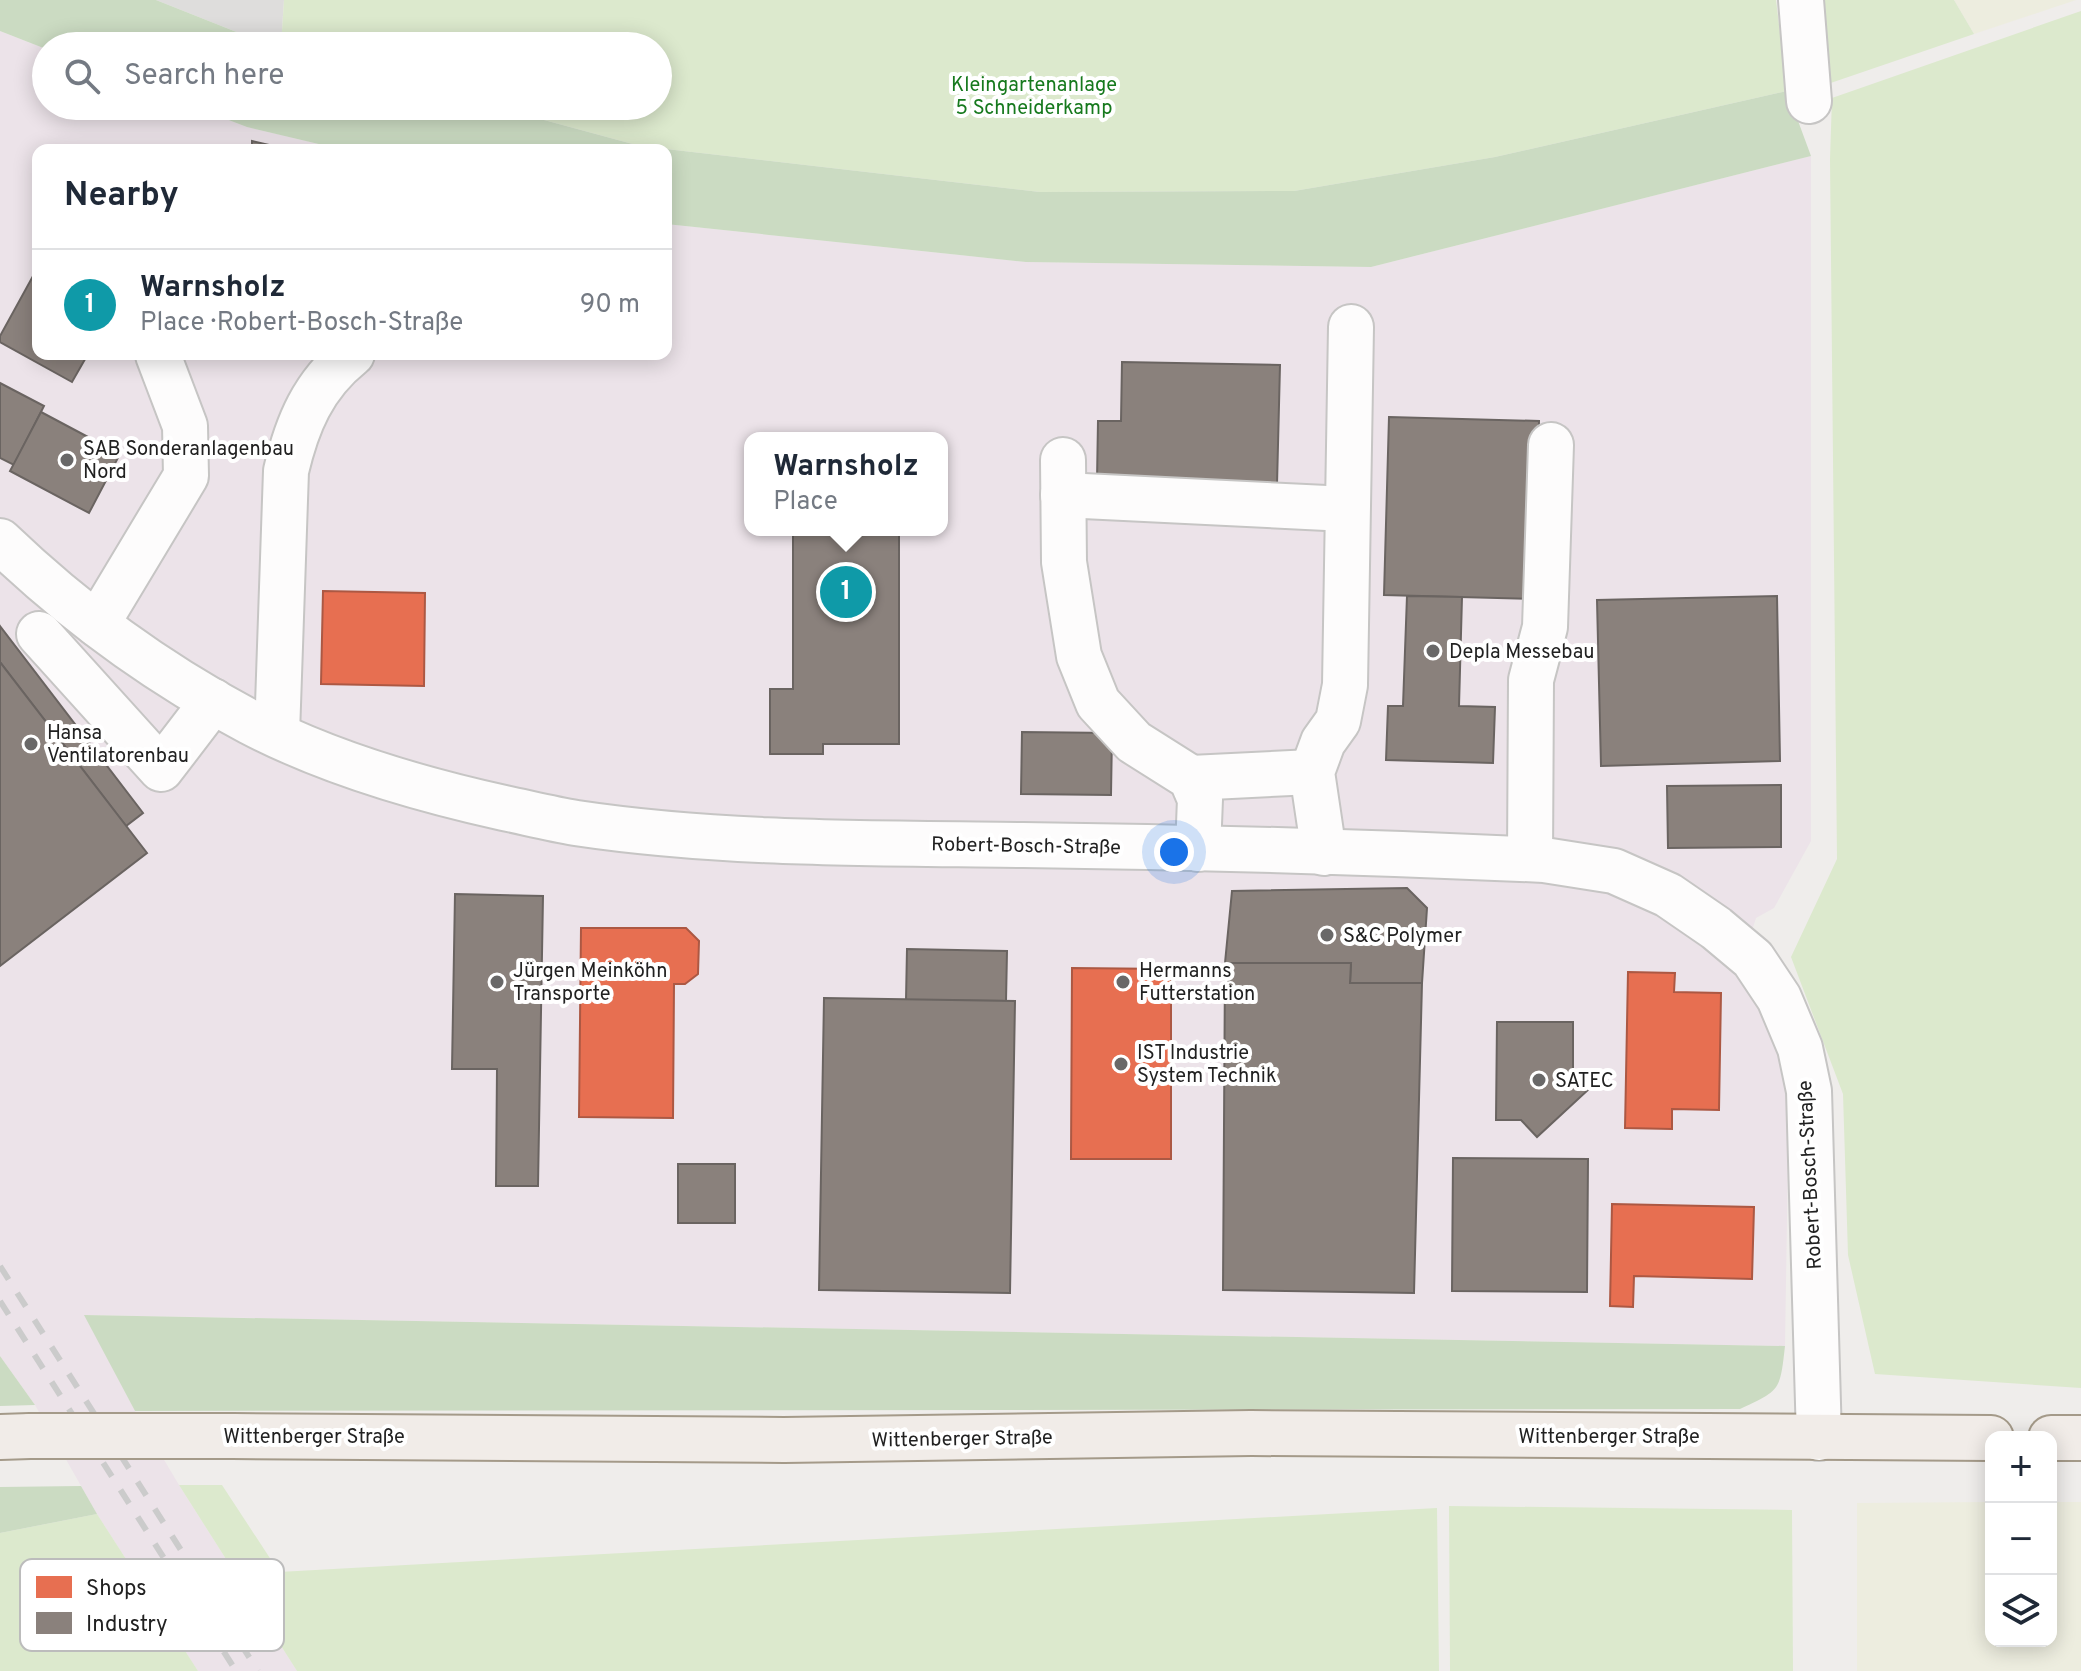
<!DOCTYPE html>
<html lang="en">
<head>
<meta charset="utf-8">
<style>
	:root { --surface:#fff; --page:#f6f6f7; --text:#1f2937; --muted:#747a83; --line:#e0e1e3; --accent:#0b8043 }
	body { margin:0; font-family:Overpass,sans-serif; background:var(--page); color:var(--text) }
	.controls { position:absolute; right:24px; bottom:24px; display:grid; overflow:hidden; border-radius:16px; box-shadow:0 4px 20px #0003 }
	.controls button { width:72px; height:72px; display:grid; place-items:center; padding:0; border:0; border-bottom:2px solid var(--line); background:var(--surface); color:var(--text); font:40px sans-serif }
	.you { position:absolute; left:1174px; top:852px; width:28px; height:28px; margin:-20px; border:6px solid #fff; border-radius:50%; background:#1a73e8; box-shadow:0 0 0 12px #1a73e833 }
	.badge { display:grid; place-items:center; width:52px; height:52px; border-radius:50%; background:var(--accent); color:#fff; font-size:26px; font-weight:700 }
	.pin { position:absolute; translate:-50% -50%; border:4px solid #fff; box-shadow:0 2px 8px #0006 }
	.popup { position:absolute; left:744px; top:432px; width:204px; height:104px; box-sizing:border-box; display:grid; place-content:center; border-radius:16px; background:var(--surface); filter:drop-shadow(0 2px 6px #0005); font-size:26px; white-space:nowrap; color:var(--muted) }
	.popup b { font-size:30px; color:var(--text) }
	.popup::after { content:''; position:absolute; left:50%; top:100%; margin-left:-16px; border:16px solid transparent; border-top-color:var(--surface) }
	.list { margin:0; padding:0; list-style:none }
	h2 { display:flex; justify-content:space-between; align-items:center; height:104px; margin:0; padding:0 32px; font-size:34px }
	h2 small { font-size:26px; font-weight:400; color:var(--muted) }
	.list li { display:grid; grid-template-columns:52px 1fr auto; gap:24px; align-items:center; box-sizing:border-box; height:112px; padding:0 32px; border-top:2px solid var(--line) }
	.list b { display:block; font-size:30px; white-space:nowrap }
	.list p { margin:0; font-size:26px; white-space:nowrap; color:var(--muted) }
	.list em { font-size:26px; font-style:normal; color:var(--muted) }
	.icon { flex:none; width:44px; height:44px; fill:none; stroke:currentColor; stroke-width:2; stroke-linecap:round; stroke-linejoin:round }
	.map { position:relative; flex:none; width:2081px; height:1671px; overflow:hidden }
	.search { position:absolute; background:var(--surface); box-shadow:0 4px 20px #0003; left:32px; top:32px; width:640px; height:88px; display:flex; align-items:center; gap:20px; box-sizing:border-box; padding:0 28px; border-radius:44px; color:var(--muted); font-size:30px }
	.panel { position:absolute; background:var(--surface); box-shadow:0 4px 20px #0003; left:32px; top:144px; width:640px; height:216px; border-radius:16px }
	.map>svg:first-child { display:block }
	.residential { fill:#dedddc }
	.industrial { fill:#ece3e9; fill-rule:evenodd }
	.farmland { fill:#ededdf }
	.grass { fill:#dce9cd }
	.forest { fill:#cbdbc2 }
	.shops { fill:#e76f51; stroke:#ac5843; stroke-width:2 }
	.industry { fill:#8a817c; stroke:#6a6461; stroke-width:2 }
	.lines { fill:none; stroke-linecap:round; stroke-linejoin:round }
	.minor-casing { stroke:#c6c5c4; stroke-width:48 }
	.major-casing { stroke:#a49a89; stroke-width:48 }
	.minor { stroke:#fdfcfc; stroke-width:44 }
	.major { stroke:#f1ece8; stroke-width:44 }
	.rail { stroke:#cbcbcb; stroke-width:6; stroke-dasharray:16 16; stroke-linecap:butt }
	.major-bridge-casing { stroke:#a49a89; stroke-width:48; stroke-linecap:butt }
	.major-bridge { stroke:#f1ece8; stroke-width:44 }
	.poi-dot { fill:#696868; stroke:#fff; stroke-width:3 }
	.labels { text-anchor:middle; stroke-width:8; stroke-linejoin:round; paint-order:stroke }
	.park-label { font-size:20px; fill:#16791d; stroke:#fff }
	.poi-label { font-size:20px; fill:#212121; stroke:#fff; text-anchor:start }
	.street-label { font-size:20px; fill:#212121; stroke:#fff }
	.key { fill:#fff; stroke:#bcbcbc; stroke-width:2 }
	.key-label { font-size:22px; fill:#212121 }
</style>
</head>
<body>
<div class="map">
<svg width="2081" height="1671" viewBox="0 0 2081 1671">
	<rect width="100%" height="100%" fill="#efedeb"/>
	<polygon class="residential" points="156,0 284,0 281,46 272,46"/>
	<path class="industrial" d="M0 31 46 49V106H192L247 127 344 150H38V354H666V224L1026 262 1371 267 1811 156V841L1774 908 1756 918 1738 974 1760 1006 1781 1051 1789 1091 1785 1346 85 1315 135 1411 179 1485 297 1671H198L97 1514 35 1405 0 1356ZM750 438H942V530H750Z"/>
	<g class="farmland">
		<polygon points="1954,0 2076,0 1974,34"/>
		<polygon points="1991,1502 1991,1641 2051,1641 2051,1502 2081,1502 2081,1671 1857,1671 1857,1503"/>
	</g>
	<g class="grass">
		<polygon points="284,0 1776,0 1787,91 1495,157 1294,191 1040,192 640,146 492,106 658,106 658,46 281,46"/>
		<polygon points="1804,0 1954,0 1974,34 1816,88"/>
		<polygon points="2081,11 2081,1388 1875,1374 1848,1255 1843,1094 1791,957 1837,859 1830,159 1832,98"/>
		<polygon points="179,1485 222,1485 279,1572 1437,1508 1439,1671 297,1671"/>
		<polygon points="1449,1506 1792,1510 1793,1671 1450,1671"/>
		<polygon points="97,1514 198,1671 0,1671 0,1533"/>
	</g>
	<g class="forest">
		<polygon points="0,0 156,0 272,46 46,46 46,49 0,31"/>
		<polygon points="1787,91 1811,156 1371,267 1026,262 666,224 666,150 344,150 247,127 192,106 492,106 640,146 1040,192 1294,191 1495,157"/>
		<path d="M84 1315 1785 1346C1780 1390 1781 1390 1740 1409L135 1411Z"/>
		<polygon points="0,1356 35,1405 0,1406"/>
		<polygon points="81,1486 97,1514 0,1533 0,1487"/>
	</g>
	<g class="shops">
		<polygon points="323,591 425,593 424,686 321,684"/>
		<polygon points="581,928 686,928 699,941 698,974 685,984 674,984 673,1118 579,1117"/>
		<polygon points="1072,968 1171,969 1171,1159 1071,1159"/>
		<polygon points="1628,972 1675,973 1674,992 1721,993 1719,1110 1672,1109 1672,1129 1625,1128"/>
		<polygon points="1612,1204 1754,1207 1752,1279 1634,1276 1633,1307 1610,1306"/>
	</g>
	<g class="industry">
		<polygon points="252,141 291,150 252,150"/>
		<polygon points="38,267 38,354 88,354 72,382 0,342 0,336"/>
		<polygon points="1122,362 1280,365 1277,485 1097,481 1098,421 1121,421"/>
		<polygon points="0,383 44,406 14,465 0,458"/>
		<polygon points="41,412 120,454 89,513 10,471"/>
		<polygon points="1389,417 1539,421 1534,599 1384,595"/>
		<polygon points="793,530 899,530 899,744 823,744 823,754 770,754 770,689 793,689"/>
		<polygon points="1407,596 1462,597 1459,706 1495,707 1493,763 1386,760 1388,706 1403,706"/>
		<polygon points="1777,596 1780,761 1601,766 1597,600"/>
		<polygon points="0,626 143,813 126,826 0,662"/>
		<polygon points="0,662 147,853 0,966"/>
		<polygon points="1022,732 1112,733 1111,795 1021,794"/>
		<polygon points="1781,785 1781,847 1668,848 1667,786"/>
		<polygon points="1407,888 1427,908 1422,983 1350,983 1351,963 1225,963 1232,891"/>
		<polygon points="455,894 543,896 538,1186 496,1186 497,1069 452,1069"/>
		<polygon points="907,949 1007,951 1006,1001 906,1000"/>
		<polygon points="1225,963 1351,963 1350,983 1422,983 1414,1293 1223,1290"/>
		<polygon points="824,998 1015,1001 1010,1293 819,1290"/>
		<polygon points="1497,1022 1573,1022 1573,1072 1589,1089 1537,1137 1521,1120 1496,1120"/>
		<polygon points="1453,1158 1588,1159 1587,1292 1452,1291"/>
		<rect x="678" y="1164" width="57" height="59"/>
	</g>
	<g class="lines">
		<defs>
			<g id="minor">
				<polyline points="1801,0 1809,101"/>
				<polyline points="1063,460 1064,562 1079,656 1098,703 1134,742 1191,778 1200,799 1198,849"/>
				<polyline points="1063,495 1347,509"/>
				<path d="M0 541C74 612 159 674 250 722 328 763 418 789 504 808 528 813 552 819 576 823 723 845 874 843 1023 845 1196 847 1370 852 1544 860L1614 871 1668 895 1716 928 1753 959 1779 998 1800 1048 1809 1091 1819 1438"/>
				<polyline points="97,624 186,476 185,426 158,355"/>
				<polyline points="39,634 161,769 213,701"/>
				<path d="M277 734 286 471C297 424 313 385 352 354"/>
				<polyline points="1191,778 1312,772"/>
				<polyline points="1324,853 1312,772 1323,742 1338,721 1345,685 1351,327"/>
				<polyline points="1530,859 1531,680 1545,627 1551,445"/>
			</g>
			<g id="major">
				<polyline points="233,1436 784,1440 1251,1433 1991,1438"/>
				<polyline points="0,1437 30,1436"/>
				<polyline points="2051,1438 2081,1438"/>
			</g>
		</defs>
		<use href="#minor" class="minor-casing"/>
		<use href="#major" class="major-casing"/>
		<use href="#minor" class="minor"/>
		<use href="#major" class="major"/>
		<g class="rail">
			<polyline points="0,1266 258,1671"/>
			<polyline points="0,1301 236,1671"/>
		</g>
		<defs>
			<polyline id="major-bridge" points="30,1436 233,1436"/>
		</defs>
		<use href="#major-bridge" class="major-bridge-casing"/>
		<use href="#major-bridge" class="major-bridge"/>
	</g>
	<g class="poi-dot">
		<circle cx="67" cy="460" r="8"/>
		<circle cx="1433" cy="651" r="8"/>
		<circle cx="31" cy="744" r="8"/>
		<circle cx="1327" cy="935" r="8"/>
		<circle cx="497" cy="982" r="8"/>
		<circle cx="1123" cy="982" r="8"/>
		<circle cx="1121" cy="1064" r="8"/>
		<circle cx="1539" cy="1080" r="8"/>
	</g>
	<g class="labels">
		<g class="park-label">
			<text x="1034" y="91">Kleingartenanlage<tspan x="1034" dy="23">5 Schneiderkamp</tspan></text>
		</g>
		<g class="poi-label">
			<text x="83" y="455">SAB Sonderanlagenbau<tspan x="83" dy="23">Nord</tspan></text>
			<text x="1449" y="658">Depla Messebau</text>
			<text x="47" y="739">Hansa<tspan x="47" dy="23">Ventilatorenbau</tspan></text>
			<text x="1343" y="942">S&amp;C Polymer</text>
			<text x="513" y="977">Jürgen Meinköhn<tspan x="513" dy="23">Transporte</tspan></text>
			<text x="1139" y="977">Hermanns<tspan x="1139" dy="23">Futterstation</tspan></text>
			<text x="1137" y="1059">IST Industrie<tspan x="1137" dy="23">System Technik</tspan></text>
			<text x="1555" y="1087">SATEC</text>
		</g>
		<g class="street-label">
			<text transform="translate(1026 845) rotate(1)" y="7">Robert-Bosch-Straße</text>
			<text transform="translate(1809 1175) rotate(-93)" y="7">Robert-Bosch-Straße</text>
			<text x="314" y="1443">Wittenberger Straße</text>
			<text x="1609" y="1443">Wittenberger Straße</text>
			<text transform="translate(962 1438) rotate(-1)" y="7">Wittenberger Straße</text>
		</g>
	</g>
	<rect x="20" y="1559" width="264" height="92" rx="12" class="key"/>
	<rect x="36" y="1576" width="36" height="22" fill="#e76f51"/>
	<rect x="36" y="1612" width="36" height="22" fill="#8a817c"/>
	<g class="key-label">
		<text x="86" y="1595">Shops</text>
		<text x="86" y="1631">Industry</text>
	</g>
</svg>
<div class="controls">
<button>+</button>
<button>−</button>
<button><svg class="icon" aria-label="layers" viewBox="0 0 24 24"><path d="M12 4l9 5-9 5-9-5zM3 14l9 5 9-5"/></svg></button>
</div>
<div class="you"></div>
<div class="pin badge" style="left:846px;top:592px;background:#0f9aa8">1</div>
<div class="popup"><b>Warnsholz</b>Place</div>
<div class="search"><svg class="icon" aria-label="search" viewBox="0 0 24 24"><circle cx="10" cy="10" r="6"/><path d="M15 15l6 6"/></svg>Search here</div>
<section class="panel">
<h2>Nearby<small></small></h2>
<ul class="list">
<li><span class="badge" style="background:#0f9aa8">1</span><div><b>Warnsholz</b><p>Place · Robert-Bosch-Straße</p></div><em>90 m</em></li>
</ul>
</section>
</div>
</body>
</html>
